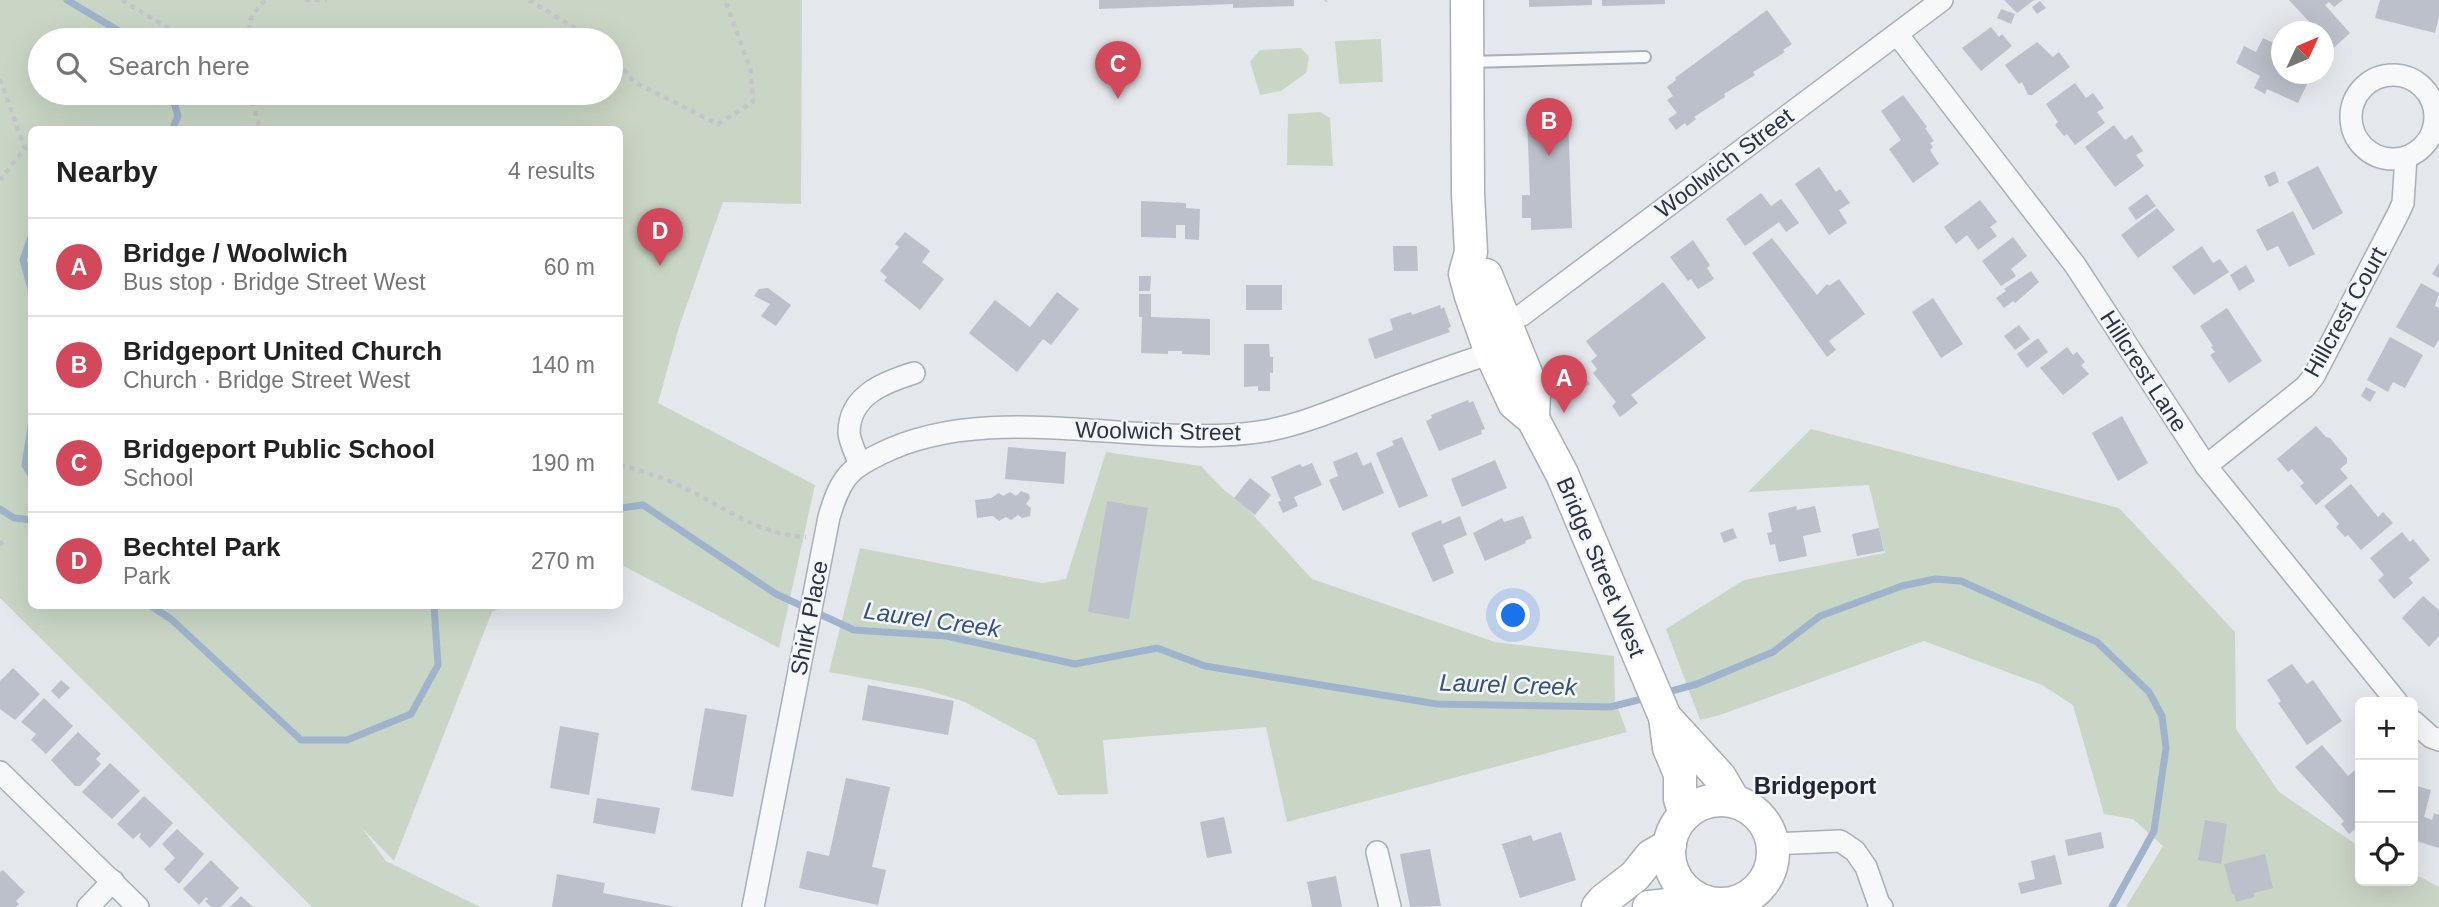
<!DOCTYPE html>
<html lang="en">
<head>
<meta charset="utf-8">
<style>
	:root { --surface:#fff; --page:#f2f2f2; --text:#222; --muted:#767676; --line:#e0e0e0; --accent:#d1495b }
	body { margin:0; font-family:Helvetica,sans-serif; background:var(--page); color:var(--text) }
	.controls { position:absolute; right:21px; bottom:21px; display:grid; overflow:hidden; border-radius:10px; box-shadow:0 7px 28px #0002 }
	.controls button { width:63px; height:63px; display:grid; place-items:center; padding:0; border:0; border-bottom:2px solid var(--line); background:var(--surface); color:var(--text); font:35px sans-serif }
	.compass { position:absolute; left:2271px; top:21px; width:63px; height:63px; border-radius:50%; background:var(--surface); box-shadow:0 7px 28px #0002; rotate:46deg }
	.you { position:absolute; left:1514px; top:616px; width:24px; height:24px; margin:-18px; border:5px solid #fff; border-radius:50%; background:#1a73e8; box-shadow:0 0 0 10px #1a73e833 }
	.badge { display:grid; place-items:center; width:46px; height:46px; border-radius:50%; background:var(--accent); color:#fff; font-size:23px; font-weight:700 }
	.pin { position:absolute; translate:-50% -58px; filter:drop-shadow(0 2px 4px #0008) }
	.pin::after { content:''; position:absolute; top:37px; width:24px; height:21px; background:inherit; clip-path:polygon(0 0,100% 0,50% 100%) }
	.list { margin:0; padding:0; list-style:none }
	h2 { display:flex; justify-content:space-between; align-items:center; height:91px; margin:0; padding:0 28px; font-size:30px }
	h2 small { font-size:23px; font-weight:400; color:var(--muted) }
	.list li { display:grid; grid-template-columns:46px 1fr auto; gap:21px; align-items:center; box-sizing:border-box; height:98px; padding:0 28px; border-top:2px solid var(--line) }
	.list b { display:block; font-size:26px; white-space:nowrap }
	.list p { margin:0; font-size:23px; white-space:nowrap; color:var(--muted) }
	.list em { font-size:23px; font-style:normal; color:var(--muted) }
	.icon { flex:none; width:38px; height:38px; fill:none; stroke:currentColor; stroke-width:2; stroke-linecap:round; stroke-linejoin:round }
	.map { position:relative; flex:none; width:2439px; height:907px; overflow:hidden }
	.search { position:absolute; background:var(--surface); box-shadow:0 7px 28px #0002; left:28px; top:28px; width:595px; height:77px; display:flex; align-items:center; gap:18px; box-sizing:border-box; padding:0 24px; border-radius:38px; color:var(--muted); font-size:26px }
	.panel { position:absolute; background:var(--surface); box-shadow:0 7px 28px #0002; left:28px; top:126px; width:595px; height:483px; border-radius:10px }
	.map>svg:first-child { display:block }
	.green { fill:#c9d6c5; fill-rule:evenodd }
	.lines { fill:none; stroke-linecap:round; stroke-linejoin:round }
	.stream { stroke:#9fb4cc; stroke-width:7 }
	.building { fill:#bbc0ca }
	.lane-casing { stroke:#a9aeb7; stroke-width:14 }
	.street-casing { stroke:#a9aeb7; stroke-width:24 }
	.secondary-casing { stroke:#a9aeb7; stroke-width:35 }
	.path { stroke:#c2c5cb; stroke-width:4.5; stroke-dasharray:5 5; stroke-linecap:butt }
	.lane { stroke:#f7f8fa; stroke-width:10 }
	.street { stroke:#f7f8fa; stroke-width:21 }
	.secondary { stroke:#fff; stroke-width:32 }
	.labels { text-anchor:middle; stroke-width:5; stroke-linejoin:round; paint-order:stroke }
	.street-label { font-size:23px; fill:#2b3445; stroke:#f4f6f9 }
	.water-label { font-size:24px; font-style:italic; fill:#34527a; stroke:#f4f6f9 }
	.neighbourhood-label { font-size:24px; font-weight:bold; fill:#1d2536; stroke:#f4f6f9 }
</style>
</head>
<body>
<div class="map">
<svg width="2439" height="907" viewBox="0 0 2439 907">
	<rect width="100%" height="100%" fill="#e4e7ec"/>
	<g class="green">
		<path d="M0 0H802L801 204 723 202 679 327 658 403 815 485 779 648 620 564V130H32V606H504L492 612 394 861 362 828 386 861 480 907H312L0 598ZM40 40H611V93H40Z"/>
		<polygon points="1381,39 1383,82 1339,84 1335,41"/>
		<polygon points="1301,48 1309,57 1306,73 1281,91 1260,95 1250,62 1260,50"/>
		<polygon points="1320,112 1330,118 1333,166 1287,165 1288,114"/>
		<polygon points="1811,429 2119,508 2235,632 2236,729 2279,792 2360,847 2360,881 2413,881 2413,873 2439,887 2439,907 2126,907 2163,846 2133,819 2104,814 2073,705 2042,685 1924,641 1720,715 1700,720 1666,629 1744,580 1885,553 1869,485 1748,492"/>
		<polygon points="1106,452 1201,466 1224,490 1244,505 1312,579 1495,642 1614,656 1615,701 1627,732 1287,822 1266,727 1103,740 1108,794 1058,795 1035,740 965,702 924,689 829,672 860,548 1042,583 1066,579"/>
	</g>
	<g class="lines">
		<g class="stream">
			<polyline points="67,0 134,40"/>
			<polyline points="171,93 178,116 172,130"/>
			<polyline points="32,234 23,260 32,292"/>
			<polyline points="32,420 25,465 32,477"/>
			<polyline points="620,508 643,505 776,594 854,630 946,636 1075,664 1157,648 1205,666 1437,704 1610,707 1650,697"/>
			<polyline points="0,509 14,518 32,520"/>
			<polyline points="151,606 171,619 301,740 347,740 411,714 438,665 434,606"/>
			<polyline points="1664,693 1697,684 1773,652 1820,616 1902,586 1935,579 1961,581 2097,642 2149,692 2162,716 2166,748 2154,831 2112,907"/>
		</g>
	</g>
	<g class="building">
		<polygon points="1099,0 1294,0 1294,6 1233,8 1233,4 1099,9"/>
		<polygon points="1529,0 1592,0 1592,5 1529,7"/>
		<polygon points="1602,0 1665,0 1665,4 1602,6"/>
		<polygon points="2004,0 2034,0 2017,13"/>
		<polygon points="2289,0 2343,0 2334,7 2329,2 2325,5 2350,33 2326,55 2324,52 2324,32 2309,32 2314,27"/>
		<polygon points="2380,0 2439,0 2439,17 2435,33 2375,18"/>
		<polygon points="2040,1 2046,8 2037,14 2032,7"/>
		<polygon points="2001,9 2015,14 2011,24 1997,18"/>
		<polygon points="1767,10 1792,44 1783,50 1785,52 1753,72 1755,75 1724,94 1725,97 1694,117 1696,119 1687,126 1685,123 1676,130 1668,119 1677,113 1667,100 1673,96 1667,87 1676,80 1675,78"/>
		<polygon points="1991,27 1999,37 2002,34 2012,46 1981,71 1962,48"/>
		<polygon points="2263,38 2282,47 2282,74 2312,74 2298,103 2267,89 2265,94 2254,88 2260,76 2236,63 2244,46 2256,52"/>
		<polygon points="2037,42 2053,57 2059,52 2070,67 2032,95 2028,95 2022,82 2019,84 2005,65"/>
		<polygon points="2075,83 2086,98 2093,93 2104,108 2097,112 2105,123 2075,145 2067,134 2064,136 2055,125 2058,122 2046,104"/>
		<polygon points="1903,95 1927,127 1925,128 1934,141 1930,143 1933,147 1930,150 1939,164 1913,183 1889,149 1901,140 1881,111"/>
		<polygon points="1568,116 1572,228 1531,230 1531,218 1522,218 1522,195 1530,195 1527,117"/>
		<polygon points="2114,125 2125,140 2132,135 2143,151 2136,155 2144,166 2115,187 2085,147"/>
		<polygon points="2318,166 2343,213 2313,230 2287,182"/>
		<polygon points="1819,167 1836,192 1840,189 1850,203 1839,210 1847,223 1829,235 1795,184"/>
		<polygon points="2275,171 2279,182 2269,187 2264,176"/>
		<polygon points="1761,193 1771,206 1781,199 1799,223 1786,232 1779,222 1745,246 1726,219"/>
		<polygon points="2147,194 2156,206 2136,220 2128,208"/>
		<polygon points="1980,200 1997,222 1990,227 1997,236 1978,250 1967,235 1956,244 1944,227"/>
		<polygon points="1141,201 1186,203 1186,208 1200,209 1199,240 1185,239 1185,225 1176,225 1176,238 1141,237"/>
		<polygon points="2157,208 2175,230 2138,258 2121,235"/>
		<polygon points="2293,211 2315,254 2289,267 2278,246 2267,251 2256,230"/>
		<polygon points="905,232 930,251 922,262 944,279 920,310 884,281 887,277 880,271 899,247 895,244"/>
		<polygon points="2013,237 2027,256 2011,269 2016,276 2001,286 1982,261"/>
		<polygon points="1772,238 1817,295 1827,284 1829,286 1839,279 1865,314 1829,341 1836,350 1827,357 1752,253"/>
		<polygon points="1693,240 1710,265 1707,268 1714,279 1698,289 1691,279 1688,281 1670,257"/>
		<polygon points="1393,246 1417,246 1418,271 1394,271"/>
		<polygon points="2202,246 2213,263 2220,259 2229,272 2194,295 2172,267"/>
		<polygon points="2439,263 2439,278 2432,274"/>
		<polygon points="2246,265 2255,281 2239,291 2230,275"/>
		<polygon points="2031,271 2039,282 2015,303 2013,301 2004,308 1996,298 2006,291 2004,289"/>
		<polygon points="1139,276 1151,276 1150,291 1139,291"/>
		<polygon points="1663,282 1706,338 1631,395 1638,403 1620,417 1612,406 1616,402 1593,373 1597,369 1591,361 1597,356 1586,341"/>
		<polygon points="2421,283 2439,293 2435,306 2439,308 2439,339 2434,348 2396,327"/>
		<rect x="1246" y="285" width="36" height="25"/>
		<polygon points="768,288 791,305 776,326 761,316 770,304 754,296 759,289"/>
		<polygon points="1057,292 1079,309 1051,345 1043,339 1017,372 969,333 995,300 1030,327"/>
		<polygon points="1139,294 1151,294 1151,317 1210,319 1210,355 1182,354 1182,351 1168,351 1168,354 1141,353 1142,317 1139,317"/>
		<polygon points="1933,298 1963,344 1941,358 1912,312"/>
		<polygon points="1440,305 1441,309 1444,307 1451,327 1448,328 1450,332 1375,359 1368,339 1393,330 1390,319 1411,312 1412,315"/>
		<polygon points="2227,308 2262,361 2229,383 2210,355 2215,352 2211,347 2213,346 2200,326"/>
		<polygon points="2019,325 2030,339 2015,350 2004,336"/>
		<polygon points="2390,337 2423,355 2405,388 2393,382 2388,392 2367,380"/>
		<polygon points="2038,338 2048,352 2027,368 2017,354"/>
		<polygon points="1244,344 1269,344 1270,357 1273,357 1273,373 1270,373 1270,391 1258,391 1258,386 1244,387"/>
		<polygon points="2067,347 2073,355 2077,352 2085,362 2081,365 2089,374 2063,395 2040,368"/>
		<polygon points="2366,387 2376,392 2370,402 2361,396"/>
		<polygon points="1468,400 1469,403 1473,401 1485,429 1481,430 1482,434 1439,451 1426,421 1432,418 1431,415"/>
		<polygon points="2122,416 2148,463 2118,481 2092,433"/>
		<polygon points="2316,426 2326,437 2330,438 2347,458 2347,463 2340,469 2348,478 2316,505 2300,486 2304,483 2292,469 2288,472 2277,459"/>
		<polygon points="1402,437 1428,496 1399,508 1376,453 1394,445 1392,441"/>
		<polygon points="1008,447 1066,452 1064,484 1005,479"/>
		<polygon points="1357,452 1363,466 1371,462 1384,493 1343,511 1329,480 1338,476 1333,462"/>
		<polygon points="1495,460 1507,488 1462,507 1451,479"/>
		<polygon points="1312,463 1322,485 1294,497 1298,506 1283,513 1278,502 1281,501 1271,477 1300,464 1302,467"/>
		<polygon points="1250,478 1271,495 1255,515 1234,498"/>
		<polygon points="2351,484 2378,517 2383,512 2393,523 2361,550 2348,535 2345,537 2336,527 2339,524 2324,506"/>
		<polygon points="1021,491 1029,494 1030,498 1026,504 1031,508 1030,516 1022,518 1018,515 1011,520 1006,517 999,521 993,516 977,518 975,500 991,498 999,493 1003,496 1010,492 1016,496"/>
		<polygon points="1107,501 1148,508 1129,619 1088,612"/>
		<polygon points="1796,506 1797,510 1815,506 1821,532 1803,536 1807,556 1779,562 1775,544 1770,545 1767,533 1772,532 1768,513"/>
		<polygon points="1460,516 1467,535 1443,545 1454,573 1433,582 1411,533 1441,520 1442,524"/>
		<polygon points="1523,516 1532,538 1525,541 1526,543 1485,561 1473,533 1502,518 1504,522"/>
		<polygon points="1733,528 1737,538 1724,543 1720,533"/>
		<polygon points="1879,528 1884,551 1857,556 1852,534"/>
		<polygon points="2402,532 2410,542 2413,539 2430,560 2409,578 2413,583 2394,599 2378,580 2384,575 2370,558"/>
		<polygon points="2423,596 2439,610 2439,636 2429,647 2402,618"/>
		<polygon points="2292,664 2307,684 2313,680 2342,721 2307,745 2278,703 2281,701 2267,680"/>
		<polygon points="13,668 40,694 15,720 0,709 0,681"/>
		<polygon points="61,680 70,688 59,699 51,691"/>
		<polygon points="868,685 954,701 948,735 862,720"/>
		<polygon points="44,698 73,726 46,754 31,740 36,734 21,722"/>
		<polygon points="705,708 747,715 733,797 691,790"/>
		<polygon points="560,726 599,733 589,795 550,788"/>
		<polygon points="78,732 101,754 96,759 101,764 80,786 75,786 51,760"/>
		<polygon points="2322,745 2348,776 2360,766 2360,812 2356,815 2360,820 2360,825 2349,834 2341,824 2344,821 2295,767"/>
		<polygon points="110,763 140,791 112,819 82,792"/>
		<polygon points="846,778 890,787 872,867 886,870 878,905 799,888 807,851 829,856"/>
		<polygon points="2413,785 2431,790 2424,817 2432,820 2434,813 2439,815 2439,848 2413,840"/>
		<polygon points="144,796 173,823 150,848 139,837 141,834 140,833 133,839 117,824"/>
		<polygon points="597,798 660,808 655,834 593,823"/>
		<polygon points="1224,817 1232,853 1207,858 1200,822"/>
		<polygon points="2205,820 2227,824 2221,864 2198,860"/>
		<polygon points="177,829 204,854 179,884 164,869 175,858 162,844"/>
		<polygon points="1561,832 1576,880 1520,898 1502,844 1531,835 1533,841"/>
		<polygon points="2101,832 2104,848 2068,856 2065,840"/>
		<polygon points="1430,849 1441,906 1410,907 1400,854"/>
		<polygon points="2265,854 2273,888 2254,893 2254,897 2236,902 2234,894 2232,894 2224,864"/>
		<polygon points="2055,855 2062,884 2021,894 2018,883 2035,879 2031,861"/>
		<polygon points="211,860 239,888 221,907 211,907 205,901 208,899 206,897 199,905 183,889"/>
		<polygon points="3,870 25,892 16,901 19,904 16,907 0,907 0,872"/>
		<polygon points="557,874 605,883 603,893 676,907 552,907"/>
		<polygon points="1336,876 1342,907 1312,907 1307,882"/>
		<polygon points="241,896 253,907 230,907"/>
	</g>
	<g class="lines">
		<defs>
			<polyline id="lane" points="1469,62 1645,57"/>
			<g id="street">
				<polyline points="1897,34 2075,265 2206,466 2397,702"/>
				<circle cx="2393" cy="117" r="42"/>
				<polyline points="1504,323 1522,315 1942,0"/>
				<path d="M860 465C857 456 850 443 849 433 849 395 885 382 914 373"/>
				<polyline points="2206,466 2305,387 2314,376 2398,214 2403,203 2406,157"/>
				<polyline points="2413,721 2431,737 2439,740"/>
				<polyline points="0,772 138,907"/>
				<polyline points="1773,844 1840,841 1855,851 1866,867 1879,904 1882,907"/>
				<polyline points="1377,852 1390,907"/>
				<polyline points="88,907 113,881"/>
				<path d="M753 907 829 517C833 504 837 490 846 478 854 467 868 460 880 454 992 397 1145 451 1265 431 1299 425 1333 411 1366 398 1407 382 1449 367 1491 353"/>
			</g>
			<g id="secondary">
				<polyline points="1467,0 1468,194 1471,252 1465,274 1471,296 1491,353 1514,403 1533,419 1562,474 1665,717 1669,748 1680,774 1680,799 1685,814"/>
				<polyline points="1486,275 1534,393 1533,419"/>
				<polyline points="1665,717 1720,777 1734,801"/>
				<circle cx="1721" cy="852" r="52"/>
				<polyline points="1598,907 1604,900 1635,876 1651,856 1670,845"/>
				<polyline points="1649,907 1678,904 1695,897"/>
			</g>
		</defs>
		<use href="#lane" class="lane-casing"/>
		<use href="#street" class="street-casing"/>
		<use href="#secondary" class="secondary-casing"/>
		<g class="path">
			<path d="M122 0C143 14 165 24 184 40"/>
			<polyline points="305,0 327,0"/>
			<polyline points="529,0 594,40"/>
			<polyline points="1325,1 1326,0"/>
			<polyline points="247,40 252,15 265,0"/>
			<polyline points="611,54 634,82 718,124 753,102 751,71 725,0"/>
			<polyline points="0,79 25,149 0,180"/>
			<polyline points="247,93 252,100 260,130"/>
			<polyline points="1558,399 1591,381"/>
			<path d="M620 465C639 470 658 476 676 484 721 504 754 534 806 537"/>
			<polyline points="0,541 3,546 0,548"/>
		</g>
		<use href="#lane" class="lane"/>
		<use href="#street" class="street"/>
		<use href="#secondary" class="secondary"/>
	</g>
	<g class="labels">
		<g class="street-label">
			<text transform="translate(1724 163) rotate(-37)" y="8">Woolwich Street</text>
			<text transform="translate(2345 312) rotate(-61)" y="8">Hillcrest Court</text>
			<text transform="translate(2144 371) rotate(57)" y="8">Hillcrest Lane</text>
			<text transform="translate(1158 431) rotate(1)" y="8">Woolwich Street</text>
			<text transform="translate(1601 567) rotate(67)" y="8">Bridge Street West</text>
			<text transform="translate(809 618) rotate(-79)" y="8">Shirk Place</text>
		</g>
		<g class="water-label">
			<text transform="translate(932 620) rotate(8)" y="8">Laurel Creek</text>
			<text transform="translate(1508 685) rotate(2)" y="8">Laurel Creek</text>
		</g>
		<g class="neighbourhood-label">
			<text x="1815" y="794">Bridgeport</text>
		</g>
	</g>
</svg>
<div class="controls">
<button>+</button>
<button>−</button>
<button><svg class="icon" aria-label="locate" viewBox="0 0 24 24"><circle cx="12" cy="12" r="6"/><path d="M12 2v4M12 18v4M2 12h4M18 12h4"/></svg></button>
</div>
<svg class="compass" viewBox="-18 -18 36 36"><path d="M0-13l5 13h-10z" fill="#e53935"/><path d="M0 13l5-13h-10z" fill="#767676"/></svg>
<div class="you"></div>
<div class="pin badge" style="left:1564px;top:413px">A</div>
<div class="pin badge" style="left:1549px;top:156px">B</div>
<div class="pin badge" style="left:1118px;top:99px">C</div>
<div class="pin badge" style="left:660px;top:266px">D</div>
<div class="search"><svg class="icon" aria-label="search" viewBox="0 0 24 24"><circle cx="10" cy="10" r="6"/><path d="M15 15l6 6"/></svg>Search here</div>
<section class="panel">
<h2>Nearby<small>4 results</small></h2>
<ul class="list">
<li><span class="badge">A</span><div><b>Bridge / Woolwich</b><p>Bus stop · Bridge Street West</p></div><em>60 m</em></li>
<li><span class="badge">B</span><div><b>Bridgeport United Church</b><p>Church · Bridge Street West</p></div><em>140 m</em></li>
<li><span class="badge">C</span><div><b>Bridgeport Public School</b><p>School</p></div><em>190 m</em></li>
<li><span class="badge">D</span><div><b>Bechtel Park</b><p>Park</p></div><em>270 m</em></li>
</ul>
</section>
</div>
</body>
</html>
